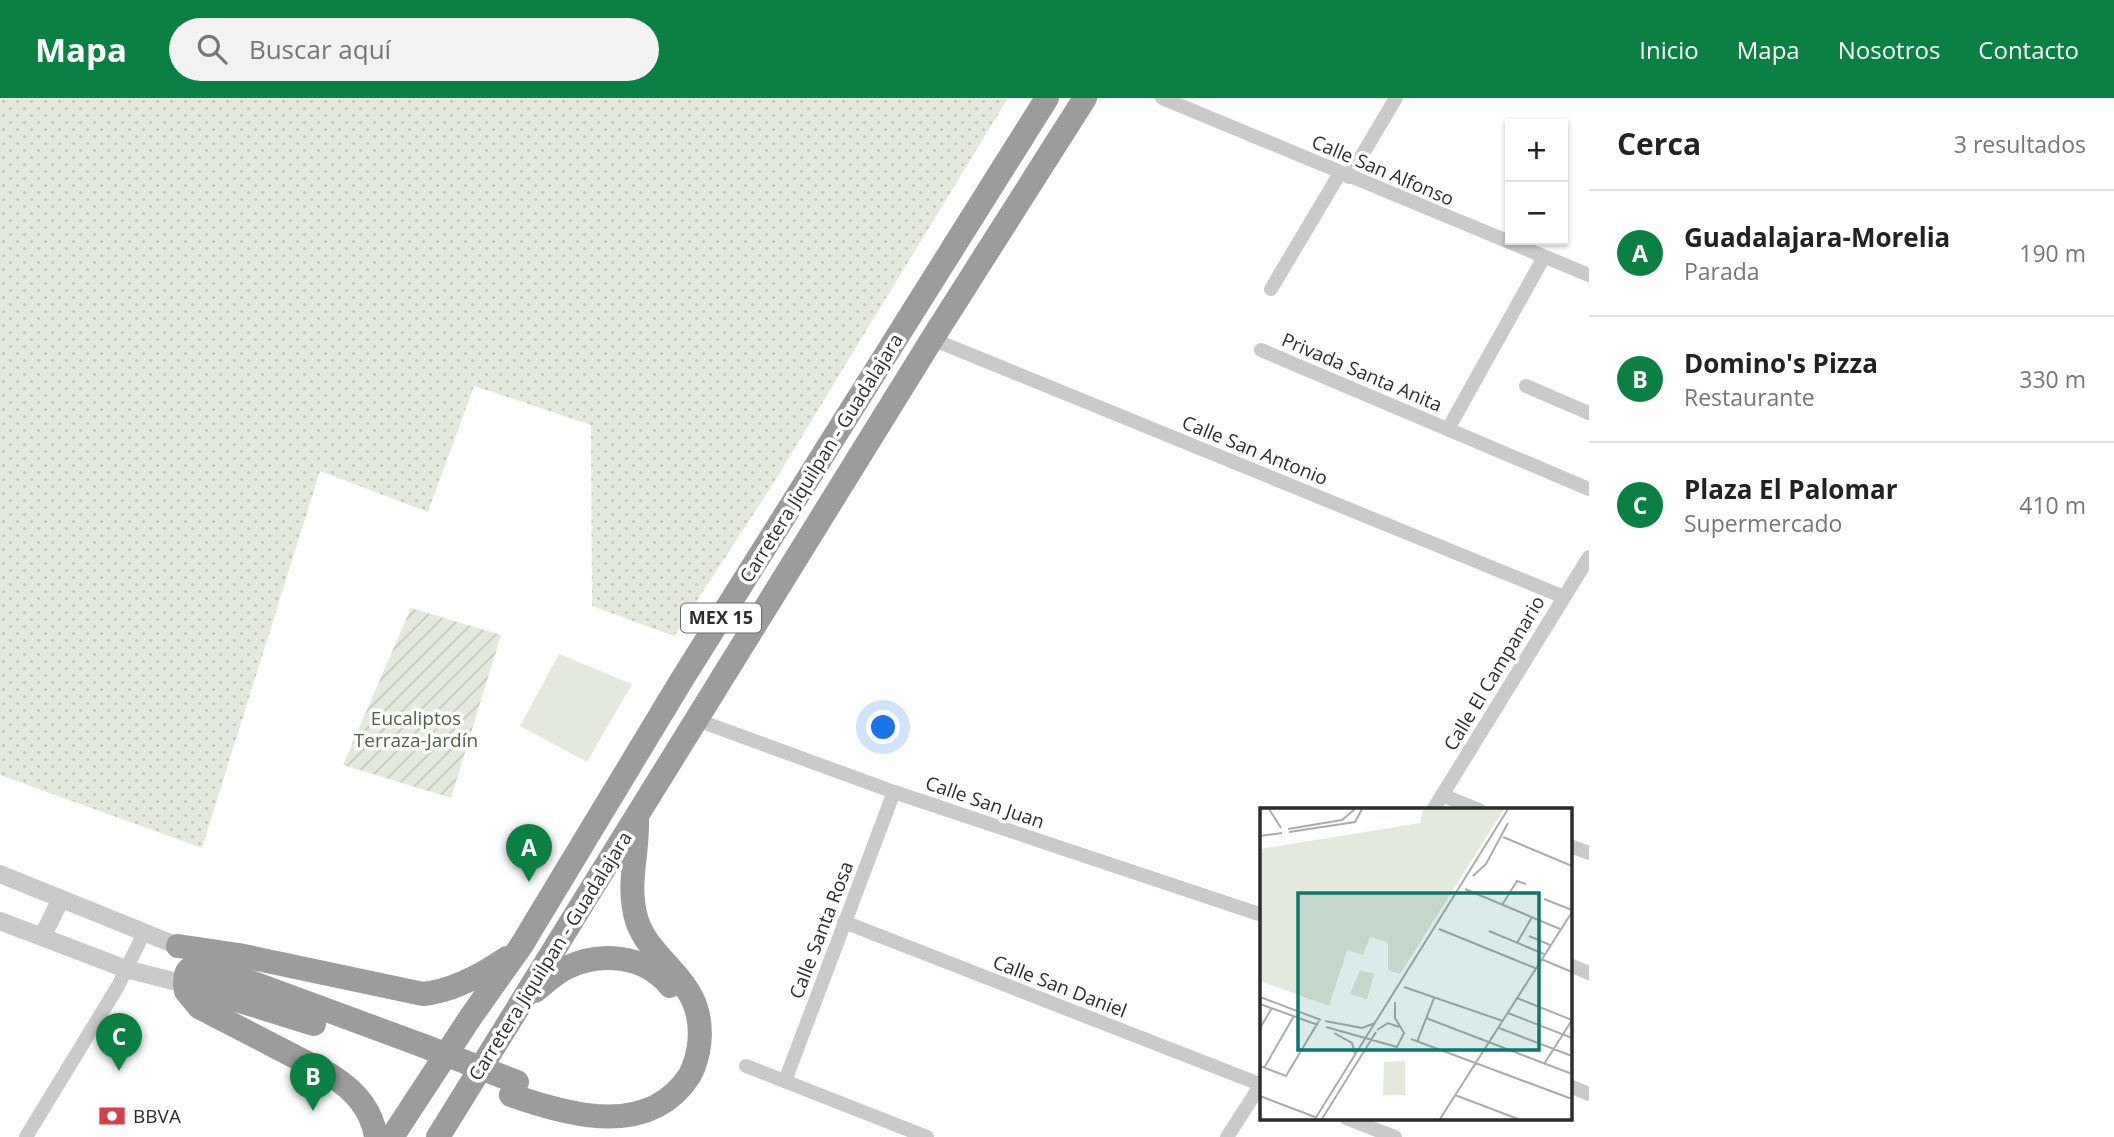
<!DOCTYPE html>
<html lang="es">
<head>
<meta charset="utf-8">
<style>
	:root { --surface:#fff; --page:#f2f2f2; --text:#222; --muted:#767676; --line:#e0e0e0; --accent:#0b8043 }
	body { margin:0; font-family:"Open Sans",sans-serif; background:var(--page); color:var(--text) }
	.controls { position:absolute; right:21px; top:21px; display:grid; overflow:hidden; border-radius:0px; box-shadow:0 2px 5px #0004 }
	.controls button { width:63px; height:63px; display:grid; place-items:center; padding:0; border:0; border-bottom:2px solid var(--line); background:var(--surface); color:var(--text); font:35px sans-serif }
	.you { position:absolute; left:884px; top:630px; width:24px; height:24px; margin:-18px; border:5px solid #fff; border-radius:50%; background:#1a73e8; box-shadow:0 0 0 10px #1a73e833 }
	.badge { display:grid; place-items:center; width:46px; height:46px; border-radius:50%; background:var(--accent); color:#fff; font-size:23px; font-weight:700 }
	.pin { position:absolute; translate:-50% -58px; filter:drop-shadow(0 2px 4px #0008) }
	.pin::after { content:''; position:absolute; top:37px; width:24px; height:21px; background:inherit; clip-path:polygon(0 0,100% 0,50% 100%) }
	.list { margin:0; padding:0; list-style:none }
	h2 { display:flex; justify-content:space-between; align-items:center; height:91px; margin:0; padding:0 28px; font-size:30px }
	h2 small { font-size:23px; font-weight:400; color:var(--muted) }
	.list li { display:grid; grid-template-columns:46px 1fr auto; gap:21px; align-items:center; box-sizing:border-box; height:126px; padding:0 28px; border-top:2px solid var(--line) }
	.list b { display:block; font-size:26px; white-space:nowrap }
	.list p { margin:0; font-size:23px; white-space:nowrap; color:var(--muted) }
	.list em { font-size:23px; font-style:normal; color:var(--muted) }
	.icon { flex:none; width:38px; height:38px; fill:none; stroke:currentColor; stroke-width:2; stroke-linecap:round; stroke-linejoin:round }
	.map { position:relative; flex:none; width:1589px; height:1039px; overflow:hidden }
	header { display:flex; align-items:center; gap:42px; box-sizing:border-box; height:98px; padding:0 35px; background:var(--accent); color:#fff }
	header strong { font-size:33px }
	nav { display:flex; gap:38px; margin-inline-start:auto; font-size:24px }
	.search { width:490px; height:63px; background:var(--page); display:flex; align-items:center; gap:18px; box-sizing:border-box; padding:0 24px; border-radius:38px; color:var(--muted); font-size:26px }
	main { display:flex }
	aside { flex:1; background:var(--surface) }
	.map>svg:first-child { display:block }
	.grass { fill:url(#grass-dots) }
	.garden { fill:url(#garden-furrows) }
	.pitch { fill:#e3e9dc }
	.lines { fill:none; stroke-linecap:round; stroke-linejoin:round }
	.minor { stroke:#cacaca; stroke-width:14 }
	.tertiary { stroke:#cacaca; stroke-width:18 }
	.trunk { stroke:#9c9c9c; stroke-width:24 }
	.trunk-bridge { stroke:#9c9c9c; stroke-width:24 }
	.labels { text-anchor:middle; stroke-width:7; stroke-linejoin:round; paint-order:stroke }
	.shield { fill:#fff; stroke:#6c6c6c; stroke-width:2 }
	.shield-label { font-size:18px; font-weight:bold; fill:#2d2d2d }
	.street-label { font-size:19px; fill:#2d2d2d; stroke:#fff }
	.park-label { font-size:19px; fill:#506440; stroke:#fff }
	.poi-label { font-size:19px; fill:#2d2d2d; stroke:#fff; text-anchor:start }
	.inset-road { fill:none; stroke:#ababab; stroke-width:2 }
	.view { fill:#0f766e; fill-opacity:0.15; stroke:#0f766e; stroke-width:3.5 }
	.inset-edge { fill:none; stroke:#2d2d2d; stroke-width:3.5 }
</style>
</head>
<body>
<header>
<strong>Mapa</strong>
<div class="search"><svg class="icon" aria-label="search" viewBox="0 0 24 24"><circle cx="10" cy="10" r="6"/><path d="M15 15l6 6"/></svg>Buscar aquí</div>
<nav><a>Inicio</a><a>Mapa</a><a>Nosotros</a><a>Contacto</a></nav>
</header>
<main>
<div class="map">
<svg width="1589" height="1039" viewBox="0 0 1589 1039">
	<defs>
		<pattern id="grass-dots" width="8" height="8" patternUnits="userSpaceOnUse" patternTransform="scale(1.75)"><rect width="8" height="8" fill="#e3e9dc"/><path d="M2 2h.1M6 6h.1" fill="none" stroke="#c3c8bd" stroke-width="1.8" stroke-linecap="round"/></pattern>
		<pattern id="garden-furrows" width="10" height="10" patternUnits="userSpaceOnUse" patternTransform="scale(1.75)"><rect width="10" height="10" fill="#e3e9dc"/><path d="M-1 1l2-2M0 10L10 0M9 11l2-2" fill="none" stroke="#c3c8bd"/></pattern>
	</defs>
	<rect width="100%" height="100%" fill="#fff"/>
	<polygon class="grass" points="0,0 1008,0 771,389 674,538 592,508 591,327 474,288 428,414 320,373 202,750 0,677"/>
	<polygon class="garden" points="411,510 501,537 451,700 343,667"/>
	<polygon class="pitch" points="559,556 632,586 587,664 520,628"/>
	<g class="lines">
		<g class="minor">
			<polyline points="1162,0 1589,177"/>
			<polyline points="1349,79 1396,0"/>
			<polyline points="1271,191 1340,75"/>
			<polyline points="932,241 1564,499"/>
			<polyline points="1261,252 1589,391"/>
			<polyline points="1526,288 1589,315"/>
			<polyline points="1448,331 1544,159"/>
			<polyline points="697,622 894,694 1262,817"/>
			<polyline points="1442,697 1479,712"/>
			<polyline points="1433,712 1589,459"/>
			<polyline points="1570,748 1589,755"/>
			<polyline points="844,824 1262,987"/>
			<polyline points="1570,867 1589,875"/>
			<polyline points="746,968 927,1039"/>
			<polyline points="785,983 894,694"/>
			<polyline points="1570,988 1589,996"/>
			<polyline points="1346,1020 1395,1039"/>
			<polyline points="26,1039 118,888 144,835"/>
			<polyline points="1227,1039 1262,985"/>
		</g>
		<g class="tertiary">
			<polyline points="0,776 178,848"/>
			<polyline points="0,823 126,871 185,886"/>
			<polyline points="42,839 61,801"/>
		</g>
		<g class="trunk">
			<path d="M178 848 239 857 423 896C453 893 482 877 507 860"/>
			<polyline points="185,886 314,926"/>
			<path d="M535 893C545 885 554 876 566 870 600 853 645 857 670 888"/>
			<path d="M511 997C573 1019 650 1039 690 977 700 957 703 932 696 910 685 875 649 858 637 823 626 787 638 758 637 723"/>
			<path d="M376 1039C372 1012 354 992 332 978L199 909 186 893C181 862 200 867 221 873L424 948"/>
			<polyline points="392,1039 470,920 521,848 681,583 1047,0"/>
			<polyline points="438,1039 932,241 1085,0"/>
		</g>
		<polyline class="trunk-bridge" points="424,948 517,984"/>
	</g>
	<defs>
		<symbol id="bank-bare" viewBox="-9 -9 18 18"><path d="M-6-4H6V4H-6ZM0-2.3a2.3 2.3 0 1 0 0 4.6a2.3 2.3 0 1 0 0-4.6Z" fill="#d1424a" stroke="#fff" stroke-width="2.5" paint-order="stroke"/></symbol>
	</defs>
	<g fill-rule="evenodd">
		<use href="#bank-bare" x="93" y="999" width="38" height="38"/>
	</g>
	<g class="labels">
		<rect class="shield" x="681" y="505.5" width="80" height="29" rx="5"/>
		<g class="shield-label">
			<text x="721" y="526">MEX 15</text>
		</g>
		<g class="street-label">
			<text transform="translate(1383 72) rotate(23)" y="7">Calle San Alfonso</text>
			<text transform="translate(1362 274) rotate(23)" y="7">Privada Santa Anita</text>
			<text transform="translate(1255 352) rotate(22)" y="7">Calle San Antonio</text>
			<text transform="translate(821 360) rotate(-58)" y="7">Carretera Jiquilpan - Guadalajara</text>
			<text transform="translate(1494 575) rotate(-59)" y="7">Calle El Campanario</text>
			<text transform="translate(985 704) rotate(19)" y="7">Calle San Juan</text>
			<text transform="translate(821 832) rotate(-69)" y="7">Calle Santa Rosa</text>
			<text transform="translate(550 858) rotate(-58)" y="7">Carretera Jiquilpan - Guadalajara</text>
			<text transform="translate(1060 888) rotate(21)" y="7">Calle San Daniel</text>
		</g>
		<g class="park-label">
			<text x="416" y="627">Eucaliptos<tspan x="416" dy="22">Terraza-Jardín</tspan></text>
		</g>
		<g class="poi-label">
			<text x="133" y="1025">BBVA</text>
		</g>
	</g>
	<g transform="translate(1260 710)">
		<rect width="312" height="312" fill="#fff"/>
		<path d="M163 1H244L140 166 128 162V134L110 129 103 147 87 142 69 198 0 173V41L160 15Z" fill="#e3e9dc"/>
		<path d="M100 162 114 166 107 191 90 186Z" fill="#e3e9dc"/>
		<path d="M145 253V287H123L124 254Z" fill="#e3e9dc"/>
		<path class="inset-road" d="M9 1 21 20M28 21 82 12 95 1M29 24 95 14 102 1M0 28 22 25M243 29 312 58M213 68 226 56 248 15M205 81 300 121M284 91 312 102M242 97 257 73 266 76M179 121 275 160M229 123 284 146M269 128 290 137M257 135 272 109M281 151 312 164M144 179 243 213M0 189 61 212M257 190 312 212 284 256M0 196 58 217M248 205 312 230M166 210 312 266M65 213 102 220 115 215M66 219 137 239 144 225 135 210V194M0 220 12 200M239 220 312 248M117 222 128 215 139 219M74 225 92 235 95 246M151 231 312 291M157 234 174 190M0 258 26 268 60 211M4 260 34 208M195 287 258 311M0 288 55 309M55 311 248 1M62 311 116 224M180 311 312 104"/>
		<path class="view" d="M38 85H279V242H38Z"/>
		<rect width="312" height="312" class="inset-edge"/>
	</g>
</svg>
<div class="controls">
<button>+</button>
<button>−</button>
</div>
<div class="you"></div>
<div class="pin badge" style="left:529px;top:784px">A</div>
<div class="pin badge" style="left:313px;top:1013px">B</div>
<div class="pin badge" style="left:119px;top:973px">C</div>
</div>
<aside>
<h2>Cerca<small>3 resultados</small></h2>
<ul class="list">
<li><span class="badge">A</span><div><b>Guadalajara-Morelia</b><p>Parada</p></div><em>190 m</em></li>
<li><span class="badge">B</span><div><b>Domino's Pizza</b><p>Restaurante</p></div><em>330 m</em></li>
<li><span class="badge">C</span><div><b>Plaza El Palomar</b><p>Supermercado</p></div><em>410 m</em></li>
</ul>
</aside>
</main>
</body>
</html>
